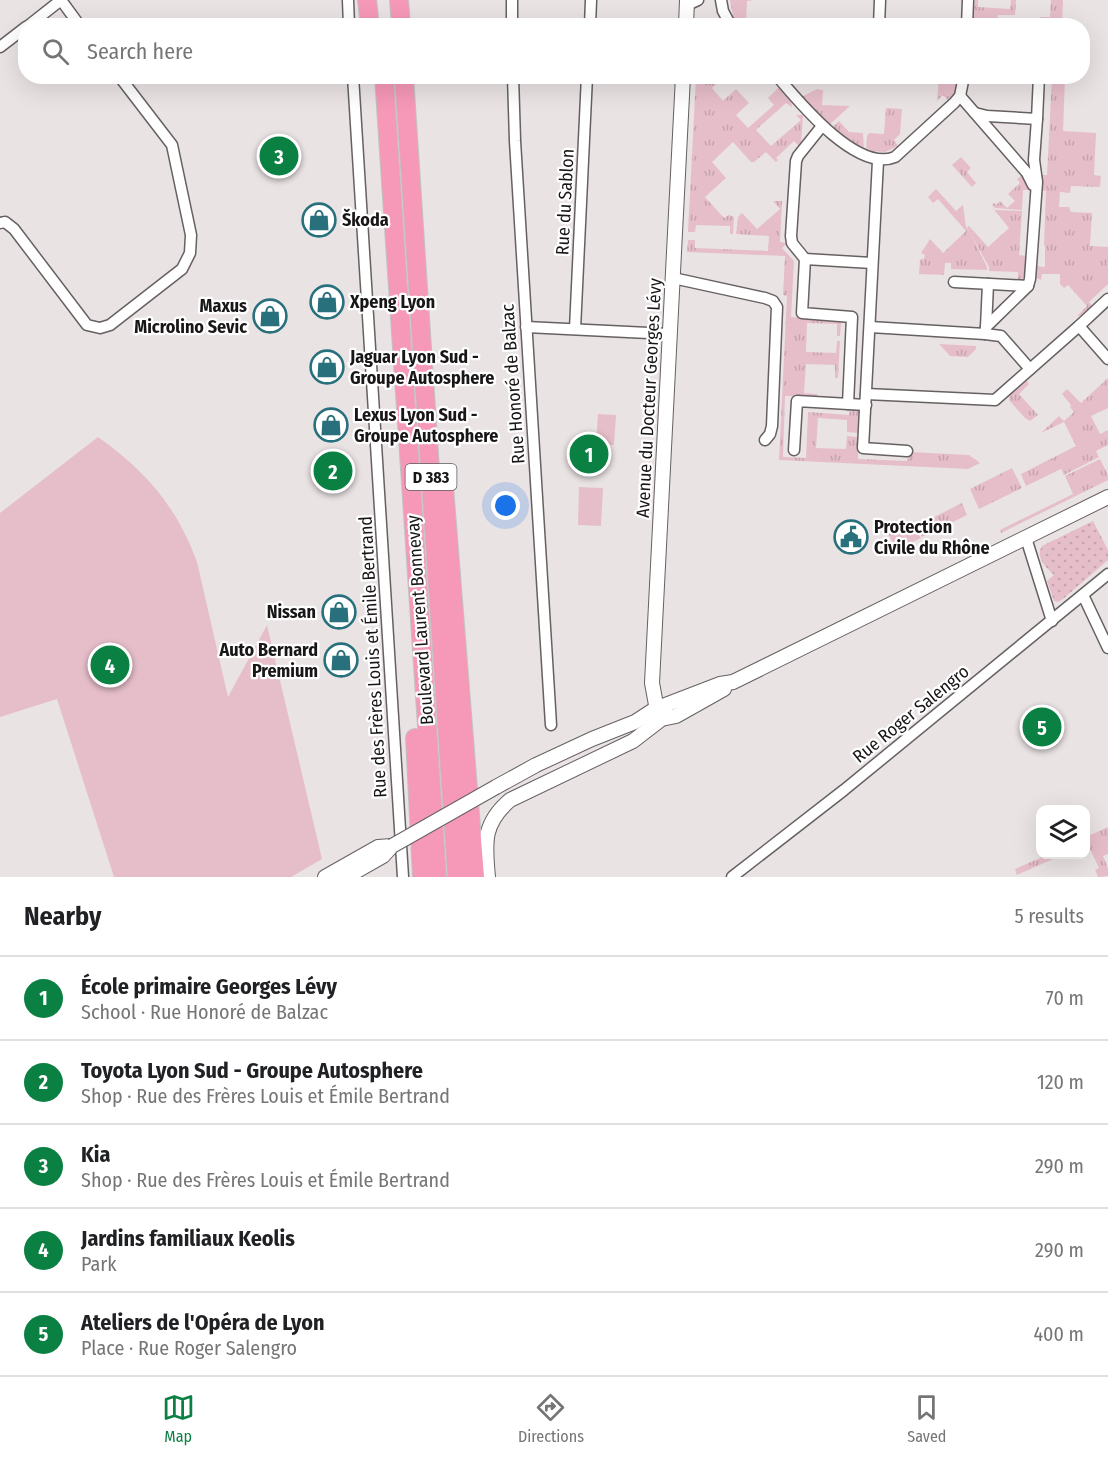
<!DOCTYPE html>
<html lang="en">
<head>
<meta charset="utf-8">
<style>
	:root { --surface:#fff; --page:#f6f6f6; --text:#202124; --muted:#757577; --line:#e0e0e0; --accent:#0b8043 }
	body { margin:0; font-family:"Fira Sans Condensed",sans-serif; background:var(--page); color:var(--text) }
	.controls { position:absolute; right:18px; bottom:18px; display:grid; overflow:hidden; border-radius:12px; box-shadow:0 6px 24px #0002 }
	.controls button { width:54px; height:54px; display:grid; place-items:center; padding:0; border:0; border-bottom:2px solid var(--line); background:var(--surface); color:var(--text); font:30px sans-serif }
	.you { position:absolute; left:506px; top:506px; width:21px; height:21px; margin:-15px; border:4px solid #fff; border-radius:50%; background:#1a73e8; box-shadow:0 0 0 9px #1a73e833 }
	.badge { display:grid; place-items:center; width:39px; height:39px; border-radius:50%; background:var(--accent); color:#fff; font-size:20px; font-weight:700 }
	.pin { position:absolute; translate:-50% -50%; border:3px solid #fff; box-shadow:0 2px 6px #0006 }
	.list { margin:0; padding:0; list-style:none }
	h2 { display:flex; justify-content:space-between; align-items:center; height:78px; margin:0; padding:0 24px; font-size:26px }
	h2 small { font-size:20px; font-weight:400; color:var(--muted) }
	.list li { display:grid; grid-template-columns:39px 1fr auto; gap:18px; align-items:center; box-sizing:border-box; height:84px; padding:0 24px; border-top:2px solid var(--line) }
	.list b { display:block; font-size:22px; white-space:nowrap }
	.list p { margin:0; font-size:20px; white-space:nowrap; color:var(--muted) }
	.list em { font-size:20px; font-style:normal; color:var(--muted) }
	.icon { flex:none; width:33px; height:33px; fill:none; stroke:currentColor; stroke-width:2; stroke-linecap:round; stroke-linejoin:round }
	.map { position:relative; flex:none; width:1108px; height:877px; overflow:hidden }
	.search { position:absolute; background:var(--surface); box-shadow:0 6px 24px #0002; left:18px; right:18px; top:18px; height:66px; display:flex; align-items:center; gap:15px; box-sizing:border-box; padding:0 21px; border-radius:24px; color:var(--muted); font-size:22px }
	.sheet { height:498px; background:var(--surface) }
	nav { display:flex; justify-content:space-around; align-items:center; box-sizing:border-box; height:84px; border-top:2px solid var(--line); background:var(--surface); font-size:16px; color:var(--muted) }
	nav a { display:grid; justify-items:center; gap:3px }
	nav .on { color:var(--accent) }
	.map>svg:first-child { display:block }
	.grass { fill:url(#grass-tufts) }
	.park { fill:url(#park-dots) }
	.garden { fill:#e6bec9 }
	.lines { fill:none; stroke-linecap:round; stroke-linejoin:round }
	.minor-casing { stroke:#666062; stroke-width:13 }
	.tertiary-casing { stroke:#666062; stroke-width:16 }
	.trunk-casing { stroke:#c3c2c3; stroke-width:20 }
	.minor { stroke:#fff; stroke-width:10 }
	.tertiary { stroke:#fff; stroke-width:14 }
	.trunk { stroke:#f698b8; stroke-width:18 }
	.tertiary-bridge-casing { stroke:#666062; stroke-width:16; stroke-linecap:butt }
	.tertiary-bridge { stroke:#fff; stroke-width:14 }
	.labels { text-anchor:middle; stroke-width:4.5; stroke-linejoin:round; paint-order:stroke }
	.shield { fill:#fff; stroke:#5d5c5d; stroke-width:1.5 }
	.shield-label { font-size:16px; font-weight:bold; fill:#181617 }
	.street-label { font-size:18px; fill:#181617; stroke:#fff }
	.poi-label { font-size:18px; font-weight:bold; fill:#181617; stroke:#fff; text-anchor:start }
</style>
</head>
<body>
<div class="map">
<svg width="1108" height="877" viewBox="0 0 1108 877">
	<defs>
		<pattern id="grass-tufts" width="24" height="20" patternUnits="userSpaceOnUse" patternTransform="scale(1.5)"><rect width="24" height="20" fill="#e6bec9"/><path d="M3 7l-1-3M5 7V3M7 7l1-3M15 17l-1-3M17 17v-4M19 17l1-3" fill="none" stroke="#c5a3ac"/></pattern>
		<pattern id="park-dots" width="8" height="8" patternUnits="userSpaceOnUse" patternTransform="scale(1.5)"><rect width="8" height="8" fill="#e6bec9"/><path d="M2 2h.1M6 6h.1" fill="none" stroke="#c5a3ac" stroke-width="1.8" stroke-linecap="round"/></pattern>
	</defs>
	<rect width="100%" height="100%" fill="#eae3e4"/>
	<g class="grass">
		<polygon points="730,0 754,0 747,1 746,22 753,23 753,25 738,25 733,16"/>
		<polygon points="975,0 978,0 978,7 1010,9 1011,0 1016,0 1015,15 998,15 997,25 972,25"/>
		<polygon points="1051,0 1063,0 1062,25 1054,25 1054,21 1040,20 1040,17 1050,17"/>
		<polygon points="696,77 723,77 712,88 723,101 736,89 749,103 736,115 748,128 774,105 768,98 779,87 791,100 792,107 786,103 756,130 771,146 801,120 796,115 803,115 801,145 799,146 794,141 776,158 778,160 776,162 766,152 754,162 751,162 733,142 712,162 726,178 705,197 724,218 729,215 734,217 733,234 730,234 730,226 696,225 695,232 688,232"/>
		<polygon points="939,77 959,77 956,91 948,100 943,95 937,101"/>
		<polygon points="1052,77 1065,77 1063,131 1096,133 1094,175 1101,176 1100,187 1071,186 1070,193 1060,192 1059,207 1069,207 1071,212 1092,213 1090,246 1108,247 1108,284 1089,302 1093,307 1084,315 1077,316 1087,306 1068,285 1064,288 1060,284 1060,274 1042,274 1041,280 1035,277 1035,266 1045,267 1045,246 1044,245 1046,191 1039,190 1040,175 1047,175"/>
		<polygon points="817,89 823,90 822,105 850,106 828,126 801,97"/>
		<polygon points="886,108 902,109 900,134 894,140 898,146 885,152 866,151 867,136 869,133 884,134"/>
		<polygon points="839,121 849,132 863,133 864,150 831,128"/>
		<polygon points="961,157 971,168 967,172 976,183 972,187 952,165"/>
		<polygon points="1023,174 1030,184 1030,190 1023,190 1022,210 995,208 992,205 994,203 996,205 1000,201 1007,208 1015,201 1008,194 1020,183 1017,179"/>
		<polygon points="936,189 956,211 963,205 966,227 970,232 987,267 987,270 951,269 951,263 945,263 944,275 919,274 920,259 924,259 925,255 921,253 930,239 943,253 966,231 938,199 933,203 928,197"/>
		<polygon points="773,201 782,201 780,242 787,243 782,248 794,261 791,317 848,321 848,323 841,323 840,336 837,336 837,324 807,323 806,352 836,353 837,341 840,341 838,378 835,378 835,365 806,364 804,393 817,394 817,397 785,396 783,457 806,458 808,412 849,415 850,408 856,409 859,411 858,433 847,432 847,420 818,418 816,448 846,449 847,436 858,437 858,459 907,461 910,452 969,455 980,463 968,469 779,460 787,296 783,295 785,256 687,252 688,240 695,240 695,248 768,251 769,236 736,234 738,217 742,213 757,229 780,209"/>
		<polygon points="991,206 995,210 1022,211 1019,255 1027,256 1026,274 1022,279 1018,279 1018,272 989,271 989,267 967,227 969,226 988,247 1009,228"/>
		<polygon points="939,344 976,346 976,349 968,357 950,356"/>
		<polygon points="1108,378 1108,408 1091,416 1100,434 1108,430 1108,445 1096,451 1099,457 1064,475 1061,469 1026,486 1021,474 1076,446 1064,422 1041,433 1059,416 1064,421 1074,412 1070,407 1071,405 1062,394 1067,389 1081,403"/>
		<polygon points="1027,381 1029,384 1019,394 1038,415 1030,421 1025,418 1009,400 1010,395"/>
		<polygon points="1100,459 1108,475 1108,480 1001,533 1000,530 1073,494 1065,476"/>
		<polygon points="1012,468 1022,488 979,509 970,489"/>
		<polygon points="962,503 967,515 922,537 916,526"/>
		<polygon points="915,526 921,538 896,550 887,531 891,529 895,536"/>
		<polygon points="1108,827 1108,854 1103,856 1108,868 1108,876 1098,877 1095,870 1099,868 1087,843 1086,844 1086,837"/>
		<polygon points="1047,855 1062,855 1017,875 1015,869"/>
	</g>
	<path class="park" d="M1093 521 1108 550V560L1063 599 1058 602 1054 601 1047 581 1054 575C1046 567 1035 558 1042 546Z"/>
	<g class="garden">
		<polygon points="598,414 616,415 614,445 596,444"/>
		<path d="M98 437C146 471 177 507 197 562L228 697 267 625 322 859 291 877H114L57 699 0 717V513Z"/>
		<polygon points="579,487 603,488 601,526 578,525"/>
	</g>
	<g class="lines">
		<defs>
			<g id="minor">
				<polyline points="61,0 80,26"/>
				<polyline points="348,0 349,26"/>
				<polyline points="512,0 512,26"/>
				<polyline points="721,0 723,11 731,26"/>
				<polyline points="687,5 698,0"/>
				<polyline points="28,26 61,0"/>
				<polyline points="590,26 591,0"/>
				<polyline points="879,26 880,0"/>
				<polyline points="967,26 968,0"/>
				<polyline points="0,47 26,27"/>
				<polyline points="353,76 403,877"/>
				<polyline points="513,76 515,141 551,725"/>
				<path d="M777 76C799 102 857 173 895 157L954 103 960 96 964 76"/>
				<polyline points="960,96 1027,173 1033,185"/>
				<polyline points="1037,119 1039,76"/>
				<polyline points="822,126 798,156 796,161 791,236 792,243 805,259 802,313 852,317 848,404"/>
				<polyline points="878,161 863,448 907,451"/>
				<polyline points="0,223 5,222 14,229 87,325 100,328 110,325 182,269 190,253 191,235 172,145 119,76"/>
				<polyline points="805,259 872,263"/>
				<polyline points="673,278 765,298 773,301 777,307 772,426 770,434 765,440"/>
				<polyline points="954,282 1028,286"/>
				<polyline points="1079,326 1108,299"/>
				<polyline points="526,327 669,334"/>
				<polyline points="870,327 985,334 986,327 1028,286 1030,279 1037,182 1034,160 1037,119 987,116 975,113"/>
				<polyline points="986,327 988,284"/>
				<polyline points="575,329 587,76"/>
				<polyline points="985,334 1001,336 1030,369"/>
				<polyline points="866,394 995,400 1079,326 1108,359"/>
				<polyline points="794,450 797,401 866,405"/>
				<polyline points="1026,538 1052,621"/>
				<polyline points="1083,595 1108,648"/>
				<polyline points="732,877 844,790 1108,574"/>
			</g>
			<g id="tertiary">
				<polyline points="686,26 687,0"/>
				<polyline points="652,721 676,716 724,689"/>
				<polyline points="496,787 536,765 592,739 635,722 655,709 720,684 733,682 1108,497"/>
				<polyline points="325,877 378,847 392,846"/>
				<polyline points="346,877 383,856 392,846"/>
				<path d="M488 877C485 844 482 824 510 800L633 741 659 721 652 683 683 76"/>
			</g>
			<g id="trunk">
				<polyline points="367,0 370,26"/>
				<polyline points="399,0 401,26"/>
				<polyline points="384,76 437,877"/>
				<polyline points="404,76 457,877"/>
				<polyline points="444,487 475,877"/>
				<polyline points="415,738 422,877"/>
			</g>
		</defs>
		<use href="#minor" class="minor-casing"/>
		<use href="#tertiary" class="tertiary-casing"/>
		<use href="#trunk" class="trunk-casing"/>
		<use href="#minor" class="minor"/>
		<use href="#tertiary" class="tertiary"/>
		<use href="#trunk" class="trunk"/>
		<defs>
			<polyline id="tertiary-bridge" points="392,846 496,787"/>
		</defs>
		<use href="#tertiary-bridge" class="tertiary-bridge-casing"/>
		<use href="#tertiary-bridge" class="tertiary-bridge"/>
	</g>
	<defs>
		<symbol id="shop-ring" viewBox="-11 -11 22 22"><circle r="9.5" fill="#fff" stroke="#28707c" stroke-width="1.5"/><path d="M-5-2.5h2.3a2.7 3.5 0 0 1 5.4 0H5L5.5 6h-11ZM-1.5-2.5h3a1.5 2.3 0 0 0-3 0Z" fill="#28707c"/></symbol>
		<symbol id="civic-ring" viewBox="-11 -11 22 22"><circle r="9.5" fill="#fff" stroke="#28707c" stroke-width="1.5"/><path d="M-.6-6.5H3V-4.5H.6V-3L4-1V1h2V6H-6V1h2V-1L-.6-3ZM-1.2 2.5V6h2.4V2.5Z" fill="#28707c"/></symbol>
	</defs>
	<g fill-rule="evenodd">
		<use href="#shop-ring" x="300" y="201" width="38" height="38"/>
		<use href="#shop-ring" x="308" y="283" width="38" height="38"/>
		<use href="#shop-ring" x="251" y="297" width="38" height="38"/>
		<use href="#shop-ring" x="308" y="348" width="38" height="38"/>
		<use href="#shop-ring" x="312" y="406" width="38" height="38"/>
		<use href="#civic-ring" x="832" y="518" width="38" height="38"/>
		<use href="#shop-ring" x="320" y="593" width="38" height="38"/>
		<use href="#shop-ring" x="322" y="641" width="38" height="38"/>
	</g>
	<g class="labels">
		<rect class="shield" x="405.5" y="464" width="51" height="26" rx="4.5"/>
		<g class="shield-label">
			<text x="431" y="483">D 383</text>
		</g>
		<g class="street-label">
			<text transform="translate(565 202) rotate(-87)" y="6">Rue du Sablon</text>
			<text transform="translate(513 384) rotate(-94)" y="6">Rue Honoré de Balzac</text>
			<text transform="translate(649 398) rotate(-87)" y="6">Avenue du Docteur Georges Lévy</text>
			<text transform="translate(420 620) rotate(-94)" y="6">Boulevard Laurent Bonnevay</text>
			<text transform="translate(373 657) rotate(-93)" y="6">Rue des Frères Louis et Émile Bertrand</text>
			<text transform="translate(911 714) rotate(-39)" y="6">Rue Roger Salengro</text>
		</g>
		<g class="poi-label">
			<text x="342" y="226">Škoda</text>
			<text x="350" y="308">Xpeng Lyon</text>
			<text x="247" y="312" text-anchor="end">Maxus<tspan x="247" dy="21">Microlino Sevic</tspan></text>
			<text x="350" y="363">Jaguar Lyon Sud -<tspan x="350" dy="21">Groupe Autosphere</tspan></text>
			<text x="354" y="421">Lexus Lyon Sud -<tspan x="354" dy="21">Groupe Autosphere</tspan></text>
			<text x="874" y="533">Protection<tspan x="874" dy="21">Civile du Rhône</tspan></text>
			<text x="316" y="618" text-anchor="end">Nissan</text>
			<text x="318" y="656" text-anchor="end">Auto Bernard<tspan x="318" dy="21">Premium</tspan></text>
		</g>
	</g>
</svg>
<div class="controls">
<button><svg class="icon" aria-label="layers" viewBox="0 0 24 24"><path d="M12 4l9 5-9 5-9-5zM3 14l9 5 9-5"/></svg></button>
</div>
<div class="you"></div>
<div class="pin badge" style="left:589px;top:454px">1</div>
<div class="pin badge" style="left:333px;top:471px">2</div>
<div class="pin badge" style="left:279px;top:156px">3</div>
<div class="pin badge" style="left:110px;top:665px">4</div>
<div class="pin badge" style="left:1042px;top:727px">5</div>
<div class="search"><svg class="icon" aria-label="search" viewBox="0 0 24 24"><circle cx="10" cy="10" r="6"/><path d="M15 15l6 6"/></svg>Search here</div>
</div>
<section class="sheet">
<h2>Nearby<small>5 results</small></h2>
<ul class="list">
<li><span class="badge">1</span><div><b>École primaire Georges Lévy</b><p>School · Rue Honoré de Balzac</p></div><em>70 m</em></li>
<li><span class="badge">2</span><div><b>Toyota Lyon Sud - Groupe Autosphere</b><p>Shop · Rue des Frères Louis et Émile Bertrand</p></div><em>120 m</em></li>
<li><span class="badge">3</span><div><b>Kia</b><p>Shop · Rue des Frères Louis et Émile Bertrand</p></div><em>290 m</em></li>
<li><span class="badge">4</span><div><b>Jardins familiaux Keolis</b><p>Park</p></div><em>290 m</em></li>
<li><span class="badge">5</span><div><b>Ateliers de l'Opéra de Lyon</b><p>Place · Rue Roger Salengro</p></div><em>400 m</em></li>
</ul>
</section>
<nav>
<a class="on"><svg class="icon" aria-label="map" viewBox="0 0 24 24"><path d="M3 6l6-2 6 2 6-2v14l-6 2-6-2-6 2zM9 4v14M15 6v14"/></svg>Map</a>
<a><svg class="icon" aria-label="directions" viewBox="0 0 24 24"><path d="M12 3l9 9-9 9-9-9zM9 14v-3h6M13 9l2 2-2 2"/></svg>Directions</a>
<a><svg class="icon" aria-label="saved" viewBox="0 0 24 24"><path d="M7 4h10v16l-5-4-5 4z"/></svg>Saved</a>
</nav>
</body>
</html>
